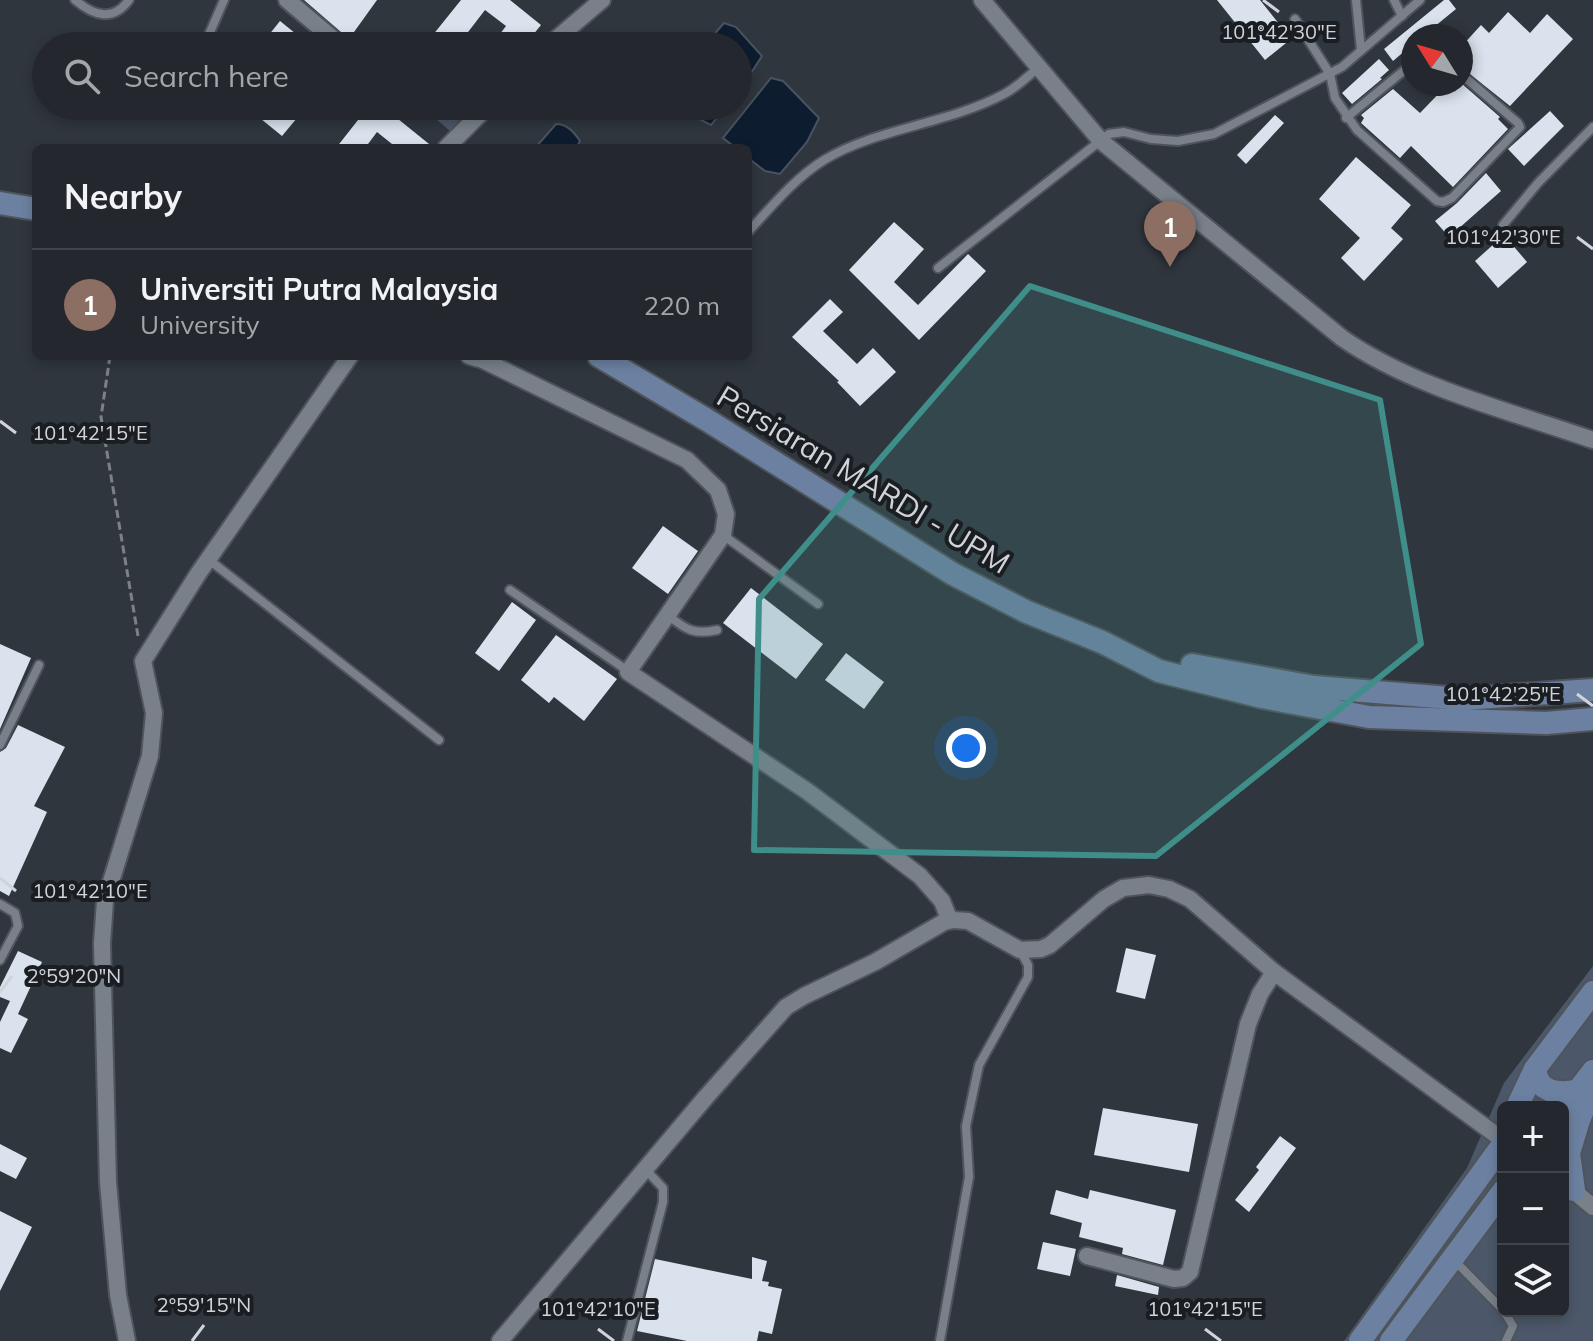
<!DOCTYPE html>
<html lang="en">
<head>
<meta charset="utf-8">
<style>
	:root { --surface:#24282e; --page:#2c3036; --text:#f1f3f6; --muted:#a3a6aa; --line:#41444a; --accent:#f0a27a }
	body { margin:0; font-family:Mulish,sans-serif; background:var(--page); color:var(--text) }
	.controls { position:absolute; right:24px; bottom:24px; display:grid; overflow:hidden; border-radius:12px; box-shadow:0 4px 12px #0003 }
	.controls button { width:72px; height:72px; display:grid; place-items:center; padding:0; border:0; border-bottom:2px solid var(--line); background:var(--surface); color:var(--text); font:40px sans-serif }
	.compass { position:absolute; left:1401px; top:24px; width:72px; height:72px; border-radius:50%; background:var(--surface); box-shadow:0 4px 12px #0003; rotate:307deg }
	.you { position:absolute; left:966px; top:748px; width:28px; height:28px; margin:-20px; border:6px solid #fff; border-radius:50%; background:#1a73e8; box-shadow:0 0 0 12px #1a73e833 }
	.badge { display:grid; place-items:center; width:52px; height:52px; border-radius:50%; background:var(--accent); color:#fff; font-size:26px; font-weight:700 }
	.pin { position:absolute; translate:-50% -66px; filter:drop-shadow(0 2px 4px #0008) }
	.pin::after { content:''; position:absolute; top:42px; width:28px; height:24px; background:inherit; clip-path:polygon(0 0,100% 0,50% 100%) }
	.list { margin:0; padding:0; list-style:none }
	h2 { display:flex; justify-content:space-between; align-items:center; height:104px; margin:0; padding:0 32px; font-size:34px }
	h2 small { font-size:26px; font-weight:400; color:var(--muted) }
	.list li { display:grid; grid-template-columns:52px 1fr auto; gap:24px; align-items:center; box-sizing:border-box; height:112px; padding:0 32px; border-top:2px solid var(--line) }
	.list b { display:block; font-size:30px; white-space:nowrap }
	.list p { margin:0; font-size:26px; white-space:nowrap; color:var(--muted) }
	.list em { font-size:26px; font-style:normal; color:var(--muted) }
	.icon { flex:none; width:44px; height:44px; fill:none; stroke:currentColor; stroke-width:2; stroke-linecap:round; stroke-linejoin:round }
	.map { position:relative; flex:none; width:1593px; height:1341px; overflow:hidden }
	.search { position:absolute; background:var(--surface); box-shadow:0 4px 12px #0003; left:32px; top:32px; width:720px; height:88px; display:flex; align-items:center; gap:20px; box-sizing:border-box; padding:0 28px; border-radius:44px; color:var(--muted); font-size:30px }
	.panel { position:absolute; background:var(--surface); box-shadow:0 4px 12px #0003; left:32px; top:144px; width:720px; height:216px; border-radius:12px }
	.map>svg:first-child { display:block }
	.green { fill:#4c5869; fill-rule:evenodd }
	.water { fill:#0e1c2f; stroke:#485362; stroke-width:2 }
	.building { fill:#dae2ed }
	.lines { fill:none; stroke-linecap:round; stroke-linejoin:round }
	.lane-casing { stroke:#4f545b; stroke-width:12 }
	.street-casing { stroke:#4f545b; stroke-width:20 }
	.secondary-casing { stroke:#4f545b; stroke-width:26 }
	.path { stroke:#7c8188; stroke-width:3; stroke-dasharray:8 4; stroke-linecap:butt }
	.lane { stroke:#79808a; stroke-width:8 }
	.street { stroke:#79808a; stroke-width:16 }
	.secondary { stroke:#6c81a1; stroke-width:22 }
	.marked { fill:#3f8e89; fill-opacity:0.2; stroke:#3f8e89; stroke-width:6; stroke-linejoin:round }
	.ticks { fill:none; stroke:#d0d4da; stroke-width:3 }
	.labels { text-anchor:middle; stroke-width:8; stroke-linejoin:round; paint-order:stroke }
	.street-label { font-size:30px; fill:#d0d4da; stroke:#1a1d21 }
	.ticks-label { font-size:20px; text-anchor:middle; fill:#d0d4da; stroke:#1a1d21; stroke-width:8; stroke-linejoin:round; paint-order:stroke }
</style>
</head>
<body>
<div class="map">
<svg width="1593" height="1341" viewBox="0 0 1593 1341">
	<rect width="100%" height="100%" fill="#30363e"/>
	<g class="green">
		<polygon points="421,106 471,106 450,131"/>
		<path d="M1593 966V1341H1344L1467 1168 1504 1083ZM1503 1107H1563V1311H1503Z"/>
	</g>
	<g class="water">
		<polygon points="724,23 736,27 762,56 738,93 738,46 704,46"/>
		<polygon points="771,78 783,81 819,118 807,142 780,174 765,171 748,158 748,148 736,148 723,138"/>
		<polygon points="683,106 727,106 711,125 695,117"/>
		<path d="M556 124C567 124 574 132 580 141L576 148H535Z"/>
	</g>
	<g class="building">
		<polygon points="304,0 377,0 349,39"/>
		<polygon points="461,0 510,0 541,25 524,46 491,46 506,26 485,10 465,36 478,46 424,46"/>
		<polygon points="1217,0 1260,0 1291,39 1265,60"/>
		<polygon points="1444,0 1449,0 1456,9 1423,36 1413,36 1413,44 1393,61 1384,49"/>
		<polygon points="1508,12 1530,33 1547,14 1573,39 1510,106 1461,67 1461,47 1481,25 1489,33"/>
		<polygon points="280,21 311,46 260,46"/>
		<polygon points="1379,59 1389,70 1380,78 1382,79 1352,104 1342,93"/>
		<polygon points="1461,83 1500,117 1498,119 1508,129 1453,187 1411,146 1400,158 1361,123 1364,118 1361,115 1393,89 1420,113 1448,84"/>
		<polygon points="245,106 307,106 282,136"/>
		<polygon points="369,106 382,106 434,148 397,148 377,132 365,148 336,148"/>
		<polygon points="1550,111 1564,126 1524,166 1508,149"/>
		<polygon points="1275,115 1284,123 1246,164 1237,155"/>
		<polygon points="1356,157 1411,205 1391,228 1403,239 1364,281 1341,258 1360,238 1319,199"/>
		<polygon points="1486,173 1501,191 1449,237 1435,221 1457,203"/>
		<polygon points="894,222 924,249 894,282 918,305 968,254 986,271 919,340 849,270"/>
		<polygon points="1504,235 1527,262 1498,288 1475,261"/>
		<polygon points="830,299 843,312 823,331 857,364 873,348 896,372 860,406 837,382 839,381 792,337"/>
		<polygon points="663,526 698,551 668,594 632,568"/>
		<polygon points="751,588 823,644 796,679 723,623"/>
		<polygon points="512,602 536,620 499,671 475,653"/>
		<polygon points="556,635 617,679 584,721 554,697 549,703 521,680"/>
		<polygon points="0,644 31,658 0,729"/>
		<polygon points="846,653 884,682 864,709 825,680"/>
		<polygon points="18,725 65,747 34,806 47,812 9,896 0,891 0,752 6,748"/>
		<polygon points="1126,948 1156,955 1145,999 1116,992"/>
		<polygon points="18,951 42,962 18,1014 28,1019 11,1053 0,1048 0,1022 10,1001 0,997 0,987"/>
		<polygon points="1103,1108 1198,1124 1189,1172 1094,1155"/>
		<polygon points="1280,1136 1296,1148 1249,1212 1235,1200 1259,1170 1256,1167"/>
		<polygon points="0,1144 27,1158 16,1179 0,1171"/>
		<polygon points="1056,1190 1088,1199 1090,1190 1176,1210 1163,1265 1122,1254 1123,1248 1079,1237 1082,1223 1050,1214"/>
		<polygon points="0,1211 32,1227 0,1291"/>
		<polygon points="1043,1242 1076,1249 1070,1276 1037,1269"/>
		<polygon points="752,1257 767,1261 762,1281 769,1282 768,1286 782,1289 772,1334 759,1331 757,1341 687,1341 637,1331 655,1259 752,1279"/>
		<polygon points="1117,1275 1159,1287 1158,1295 1115,1286"/>
	</g>
	<g class="lines">
		<defs>
			<g id="lane">
				<path d="M75 0C94 16 113 22 129 0"/>
				<polyline points="1356,0 1361,50"/>
				<polyline points="1394,0 1402,16"/>
				<polyline points="1295,19 1330,74 1335,98 1357,130 1437,201 1443,202 1452,198 1520,127 1518,123 1461,74"/>
				<polyline points="204,46 224,0"/>
				<polyline points="174,113 177,106"/>
				<polyline points="1346,118 1413,63"/>
				<polyline points="1503,225 1538,183 1593,127"/>
				<path d="M748 232C771 207 795 178 824 160 877 128 948 124 1004 94 1016 88 1027 77 1038 68"/>
				<polyline points="938,268 1109,134 1124,132 1151,139 1178,141 1214,134 1342,67 1420,0"/>
				<polyline points="723,535 818,604"/>
				<polyline points="208,559 439,740"/>
				<polyline points="510,590 628,671"/>
				<path d="M669 616C686 630 695 635 717 630"/>
				<polyline points="0,745 39,665"/>
				<polyline points="0,904 15,913 18,926 0,960"/>
				<polyline points="1453,1259 1503,1310"/>
				<polyline points="1504,1311 1513,1326 1506,1341"/>
				<polyline points="627,1341 663,1202 663,1188 645,1169"/>
				<polyline points="940,1341 969,1177 966,1126 979,1065 1028,977 1028,965 1020,950"/>
			</g>
			<g id="street">
				<polyline points="287,0 331,37"/>
				<path d="M982 0 1101 141 1342 338C1414 388 1510 411 1593 440"/>
				<polyline points="548,46 602,0"/>
				<polyline points="446,148 488,106"/>
				<polyline points="469,356 483,360 687,460 718,490 726,514 723,535 628,672 807,791 920,876 942,901 948,916 953,920 968,921 1020,950 1041,949 1050,945 1104,899 1123,888 1149,885 1169,889 1190,899 1274,972 1503,1140"/>
				<polyline points="1564,1183 1593,1207"/>
				<polyline points="1087,1256 1174,1279 1183,1278 1190,1272 1248,1024 1260,994 1274,972"/>
				<polyline points="127,1341 118,1295 108,1182 102,943 105,901 150,756 154,713 143,661 198,574 350,356"/>
				<polyline points="500,1341 706,1097 786,1007 804,996 875,962 944,922 953,920"/>
			</g>
			<g id="secondary">
				<polyline points="0,203 36,209"/>
				<polyline points="599,356 707,420 953,574 1027,612 1102,642 1159,671 1262,697 1369,717 1546,723 1593,719"/>
				<polyline points="1192,665 1314,687 1462,699 1593,690"/>
				<path d="M1535 1069C1538 1093 1557 1094 1577 1091"/>
				<polyline points="1517,1107 1535,1069 1593,992"/>
				<polyline points="1563,1110 1593,1071"/>
				<polyline points="1574,1190 1569,1153 1579,1120 1593,1087"/>
				<polyline points="1360,1341 1503,1144"/>
				<polyline points="1391,1341 1503,1191"/>
			</g>
		</defs>
		<use href="#lane" class="lane-casing"/>
		<use href="#street" class="street-casing"/>
		<use href="#secondary" class="secondary-casing"/>
		<polyline class="path" points="110,356 101,417 138,636"/>
		<use href="#lane" class="lane"/>
		<use href="#street" class="street"/>
		<use href="#secondary" class="secondary"/>
	</g>
	<path class="marked" d="M1030 286 1380 400 1421 644 1156 856 754 850 759 599Z"/>
	<path class="ticks" d="M1263 0 1279 12M1577 237 1593 249M0 421 16 433M1577 694 1593 706M0 878 16 891M0 992 12 976M598 1329 614 1341M1205 1329 1221 1341M192 1341 204 1325"/>
	<g class="labels">
		<g class="street-label">
			<text transform="translate(863 480) rotate(31)" y="10">Persiaran MARDI - UPM</text>
		</g>
	</g>
	<g class="ticks-label">
		<text x="1279" y="39">101°42'30"E</text>
		<text x="1503" y="244">101°42'30"E</text>
		<text x="90" y="440">101°42'15"E</text>
		<text x="1503" y="701">101°42'25"E</text>
		<text x="90" y="898">101°42'10"E</text>
		<text x="74" y="983">2°59'20"N</text>
		<text x="204" y="1312">2°59'15"N</text>
		<text x="598" y="1316">101°42'10"E</text>
		<text x="1205" y="1316">101°42'15"E</text>
	</g>
</svg>
<div class="controls">
<button>+</button>
<button>−</button>
<button><svg class="icon" aria-label="layers" viewBox="0 0 24 24"><path d="M12 4l9 5-9 5-9-5zM3 14l9 5 9-5"/></svg></button>
</div>
<svg class="compass" viewBox="-18 -18 36 36"><path d="M0-13l5 13h-10z" fill="#e53935"/><path d="M0 13l5-13h-10z" fill="#a3a6aa"/></svg>
<div class="you"></div>
<div class="pin badge" style="left:1170px;top:267px;background:#8d6e63">1</div>
<div class="search"><svg class="icon" aria-label="search" viewBox="0 0 24 24"><circle cx="10" cy="10" r="6"/><path d="M15 15l6 6"/></svg>Search here</div>
<section class="panel">
<h2>Nearby<small></small></h2>
<ul class="list">
<li><span class="badge" style="background:#8d6e63">1</span><div><b>Universiti Putra Malaysia</b><p>University</p></div><em>220 m</em></li>
</ul>
</section>
</div>
</body>
</html>
